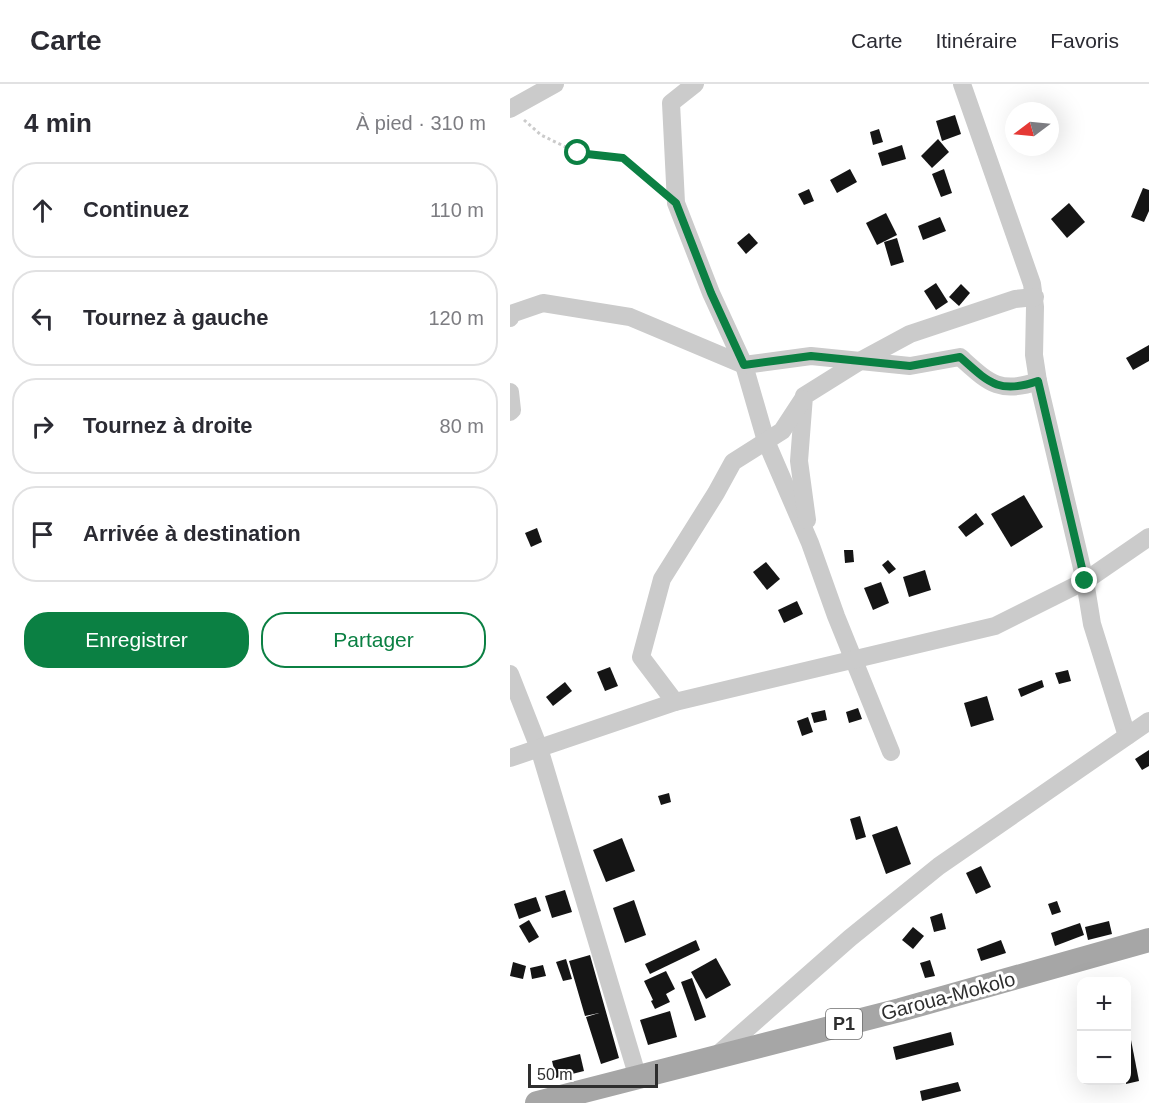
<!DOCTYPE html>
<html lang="fr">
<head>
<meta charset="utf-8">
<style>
	:root { --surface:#fff; --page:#f2f2f3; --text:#2b2b33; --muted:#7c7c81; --line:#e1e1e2; --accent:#0b8043 }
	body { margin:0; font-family:Arial,sans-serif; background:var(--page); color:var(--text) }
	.controls { position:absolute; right:18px; bottom:18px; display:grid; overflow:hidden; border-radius:12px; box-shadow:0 6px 24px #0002 }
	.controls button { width:54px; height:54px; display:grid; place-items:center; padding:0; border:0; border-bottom:2px solid var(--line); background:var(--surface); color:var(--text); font:30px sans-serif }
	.compass { position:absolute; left:495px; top:18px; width:54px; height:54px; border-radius:50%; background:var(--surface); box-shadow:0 6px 24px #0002; rotate:254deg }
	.scale { position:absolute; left:18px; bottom:15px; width:130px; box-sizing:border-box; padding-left:6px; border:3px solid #2e2e2e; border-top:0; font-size:16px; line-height:21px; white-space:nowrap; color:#2e2e2e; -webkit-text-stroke:4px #fff; paint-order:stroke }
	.stop { position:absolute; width:18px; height:18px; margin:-14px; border:4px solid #0b8043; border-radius:50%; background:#fff }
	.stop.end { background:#0b8043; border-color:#fff; box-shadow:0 2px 6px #0008 }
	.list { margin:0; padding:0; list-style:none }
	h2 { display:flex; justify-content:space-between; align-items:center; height:78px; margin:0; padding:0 24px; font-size:26px }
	h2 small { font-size:20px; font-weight:400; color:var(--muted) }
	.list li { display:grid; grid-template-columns:39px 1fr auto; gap:18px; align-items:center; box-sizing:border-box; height:96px; margin:0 12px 12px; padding:0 12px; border:2px solid var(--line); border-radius:24px }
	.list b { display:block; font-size:22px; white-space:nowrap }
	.list em { font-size:20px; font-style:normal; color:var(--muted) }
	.actions { display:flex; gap:12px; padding:18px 24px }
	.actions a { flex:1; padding:14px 0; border:2px solid var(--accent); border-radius:24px; text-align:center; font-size:21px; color:var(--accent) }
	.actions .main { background:var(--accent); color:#fff }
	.icon { flex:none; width:33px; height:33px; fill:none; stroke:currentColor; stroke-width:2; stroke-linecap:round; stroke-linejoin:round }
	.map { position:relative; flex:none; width:639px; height:1019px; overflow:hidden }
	header { display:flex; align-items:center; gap:36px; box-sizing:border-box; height:84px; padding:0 30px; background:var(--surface); border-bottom:2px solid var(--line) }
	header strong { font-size:28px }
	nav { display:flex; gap:33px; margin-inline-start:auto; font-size:21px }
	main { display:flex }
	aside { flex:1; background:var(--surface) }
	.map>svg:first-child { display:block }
	.building { fill:#151515 }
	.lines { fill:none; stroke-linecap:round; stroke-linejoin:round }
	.path { stroke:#cbcbcb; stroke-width:3; stroke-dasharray:3 3; stroke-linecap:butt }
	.minor { stroke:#cbcbcb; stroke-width:18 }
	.major { stroke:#a6a6a6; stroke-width:24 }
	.route { stroke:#0b8043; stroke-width:8 }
	.labels { text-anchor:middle; stroke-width:6; stroke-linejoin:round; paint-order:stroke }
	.shield { fill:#fff; stroke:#6d6d6d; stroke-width:1.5 }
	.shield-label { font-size:18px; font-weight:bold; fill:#2e2e2e }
	.street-label { font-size:20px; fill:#2e2e2e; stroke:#fff }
</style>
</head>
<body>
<header>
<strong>Carte</strong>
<nav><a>Carte</a><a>Itinéraire</a><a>Favoris</a></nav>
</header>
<main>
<aside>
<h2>4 min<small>À pied · 310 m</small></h2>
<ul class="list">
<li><svg class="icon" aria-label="ahead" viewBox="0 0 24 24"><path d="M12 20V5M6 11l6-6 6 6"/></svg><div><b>Continuez</b></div><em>110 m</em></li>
<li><svg class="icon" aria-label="left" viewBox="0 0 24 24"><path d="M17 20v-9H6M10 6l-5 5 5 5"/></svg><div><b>Tournez à gauche</b></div><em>120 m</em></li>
<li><svg class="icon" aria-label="right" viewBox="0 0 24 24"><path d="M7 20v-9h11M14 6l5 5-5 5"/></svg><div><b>Tournez à droite</b></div><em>80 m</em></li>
<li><svg class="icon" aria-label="arrive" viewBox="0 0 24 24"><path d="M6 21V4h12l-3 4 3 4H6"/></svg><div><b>Arrivée à destination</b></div></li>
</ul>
<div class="actions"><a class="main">Enregistrer</a><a>Partager</a></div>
</aside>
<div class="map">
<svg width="639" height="1019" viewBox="0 0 639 1019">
	<rect width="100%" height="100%" fill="#fff"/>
	<g class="building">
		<polygon points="445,31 451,50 432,57 426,37"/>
		<polygon points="369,45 373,58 363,61 360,48"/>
		<polygon points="428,55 439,68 422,84 411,72"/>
		<polygon points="392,61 396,75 372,82 368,69"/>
		<polygon points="340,85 347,98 327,109 320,96"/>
		<polygon points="434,85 442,109 431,113 422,90"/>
		<polygon points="633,104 639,106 639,127 634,138 621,133"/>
		<polygon points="299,105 304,117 294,121 288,110"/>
		<polygon points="559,119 575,138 557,154 541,135"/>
		<polygon points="376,129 387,151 367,161 356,139"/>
		<polygon points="430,133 436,147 413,156 408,142"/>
		<polygon points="239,149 248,159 236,170 227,159"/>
		<polygon points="387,154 394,178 381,182 374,158"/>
		<polygon points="426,199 438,218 426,226 414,207"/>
		<polygon points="451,200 460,209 449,222 439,213"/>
		<polygon points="639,261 639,277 623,286 616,274"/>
		<polygon points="514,411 533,443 501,463 481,430"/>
		<polygon points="466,429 474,440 456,453 448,443"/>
		<polygon points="27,444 32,458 21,463 15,449"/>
		<polygon points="334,466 343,466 344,478 335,479"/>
		<polygon points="378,476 386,485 379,490 372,481"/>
		<polygon points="256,478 270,495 257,506 243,488"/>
		<polygon points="415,486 421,506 399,513 393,493"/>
		<polygon points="371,498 379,519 363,526 354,504"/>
		<polygon points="287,517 293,530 274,539 268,526"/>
		<polygon points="100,583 108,602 95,607 87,588"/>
		<polygon points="558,586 561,597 549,600 545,589"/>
		<polygon points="532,596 534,603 511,613 508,605"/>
		<polygon points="55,598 62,607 43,622 36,613"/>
		<polygon points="477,612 484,636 461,643 454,619"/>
		<polygon points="348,624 352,635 339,639 336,628"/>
		<polygon points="315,626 317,636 304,639 301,629"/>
		<polygon points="298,633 303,648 292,652 287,637"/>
		<polygon points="639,666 639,682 632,686 625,675"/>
		<polygon points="159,709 161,718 151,721 148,712"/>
		<polygon points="350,732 356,753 346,756 340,735"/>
		<polygon points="387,742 401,780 376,790 362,751"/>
		<polygon points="112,754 125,787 96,798 83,766"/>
		<polygon points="471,782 481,803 466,810 456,789"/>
		<polygon points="55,806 62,828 42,834 35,812"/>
		<polygon points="26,813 31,827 9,835 4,820"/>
		<polygon points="124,816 136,851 115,859 103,824"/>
		<polygon points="547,817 551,828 542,831 538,820"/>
		<polygon points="432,829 436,845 424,848 420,833"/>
		<polygon points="19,836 29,853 19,859 9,842"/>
		<polygon points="599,837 602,850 578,856 575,843"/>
		<polygon points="570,839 574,851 545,862 541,849"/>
		<polygon points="403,843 414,852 403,865 392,856"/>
		<polygon points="186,856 190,866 140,890 135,880"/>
		<polygon points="491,856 496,869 471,877 467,865"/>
		<polygon points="80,871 109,974 91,980 76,933 89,929 75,932 59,877"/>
		<polygon points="206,874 221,901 196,915 181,888"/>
		<polygon points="56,875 62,895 53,897 46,878"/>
		<polygon points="420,876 425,892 415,894 410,879"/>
		<polygon points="3,878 16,882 13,895 0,892"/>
		<polygon points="33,881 36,892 22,895 20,884"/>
		<polygon points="156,887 165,905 156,910 160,918 145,925 141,917 143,916 134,897"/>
		<polygon points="182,894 196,933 185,937 171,898"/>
		<polygon points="160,927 167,953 138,961 130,936"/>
		<polygon points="441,948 444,961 386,976 383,963"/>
		<polygon points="621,956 629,997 616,1000 616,957"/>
		<polygon points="70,970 74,987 46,994 42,977"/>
		<polygon points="448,998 451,1007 412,1017 410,1007"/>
	</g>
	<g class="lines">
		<polyline class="path" points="14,36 31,51 68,69 113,74 148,105"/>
		<g class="minor">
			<polyline points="185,0 161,19 166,119 201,209 234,281 256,357 300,459 326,532 381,668"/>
			<polyline points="452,0 522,200 525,223 524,271 528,297 575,497 582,540 617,652"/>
			<polyline points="0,25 45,0"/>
			<path d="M0 234 1 230 33 219 120 233 234 281 301 272 400 282 450 273C478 298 489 311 528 297"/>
			<polyline points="0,308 2,326 0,328"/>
			<polyline points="297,436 289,377 294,312 350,277 400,250 505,215 525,213"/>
			<polyline points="0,590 29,664 128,994"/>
			<polyline points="165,618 131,573 152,495 206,409 223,378 272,347 293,315"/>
			<polyline points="0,674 165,618 485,542 575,497 639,453"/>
			<polyline points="207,971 340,854 429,782 639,637"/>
		</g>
		<polyline class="major" points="27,1019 390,926 639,856"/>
	</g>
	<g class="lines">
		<path class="route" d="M68 69 113 74 166 119 201 209 234 281 301 272 400 282 450 273C478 298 489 311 528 297L575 497"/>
	</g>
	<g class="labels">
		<rect class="shield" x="316" y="925" width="36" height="30" rx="4.5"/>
		<g class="shield-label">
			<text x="334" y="946">P1</text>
		</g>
		<g class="street-label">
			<text transform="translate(438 912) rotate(-15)" y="7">Garoua-Mokolo</text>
		</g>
	</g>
</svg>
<div class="controls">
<button>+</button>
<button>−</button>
</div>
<svg class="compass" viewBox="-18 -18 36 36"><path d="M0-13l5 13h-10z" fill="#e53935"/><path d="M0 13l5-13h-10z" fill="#7c7c81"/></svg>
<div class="scale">50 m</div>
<div class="stop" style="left:68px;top:69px"></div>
<div class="stop end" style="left:575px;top:497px"></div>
</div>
</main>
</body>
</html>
